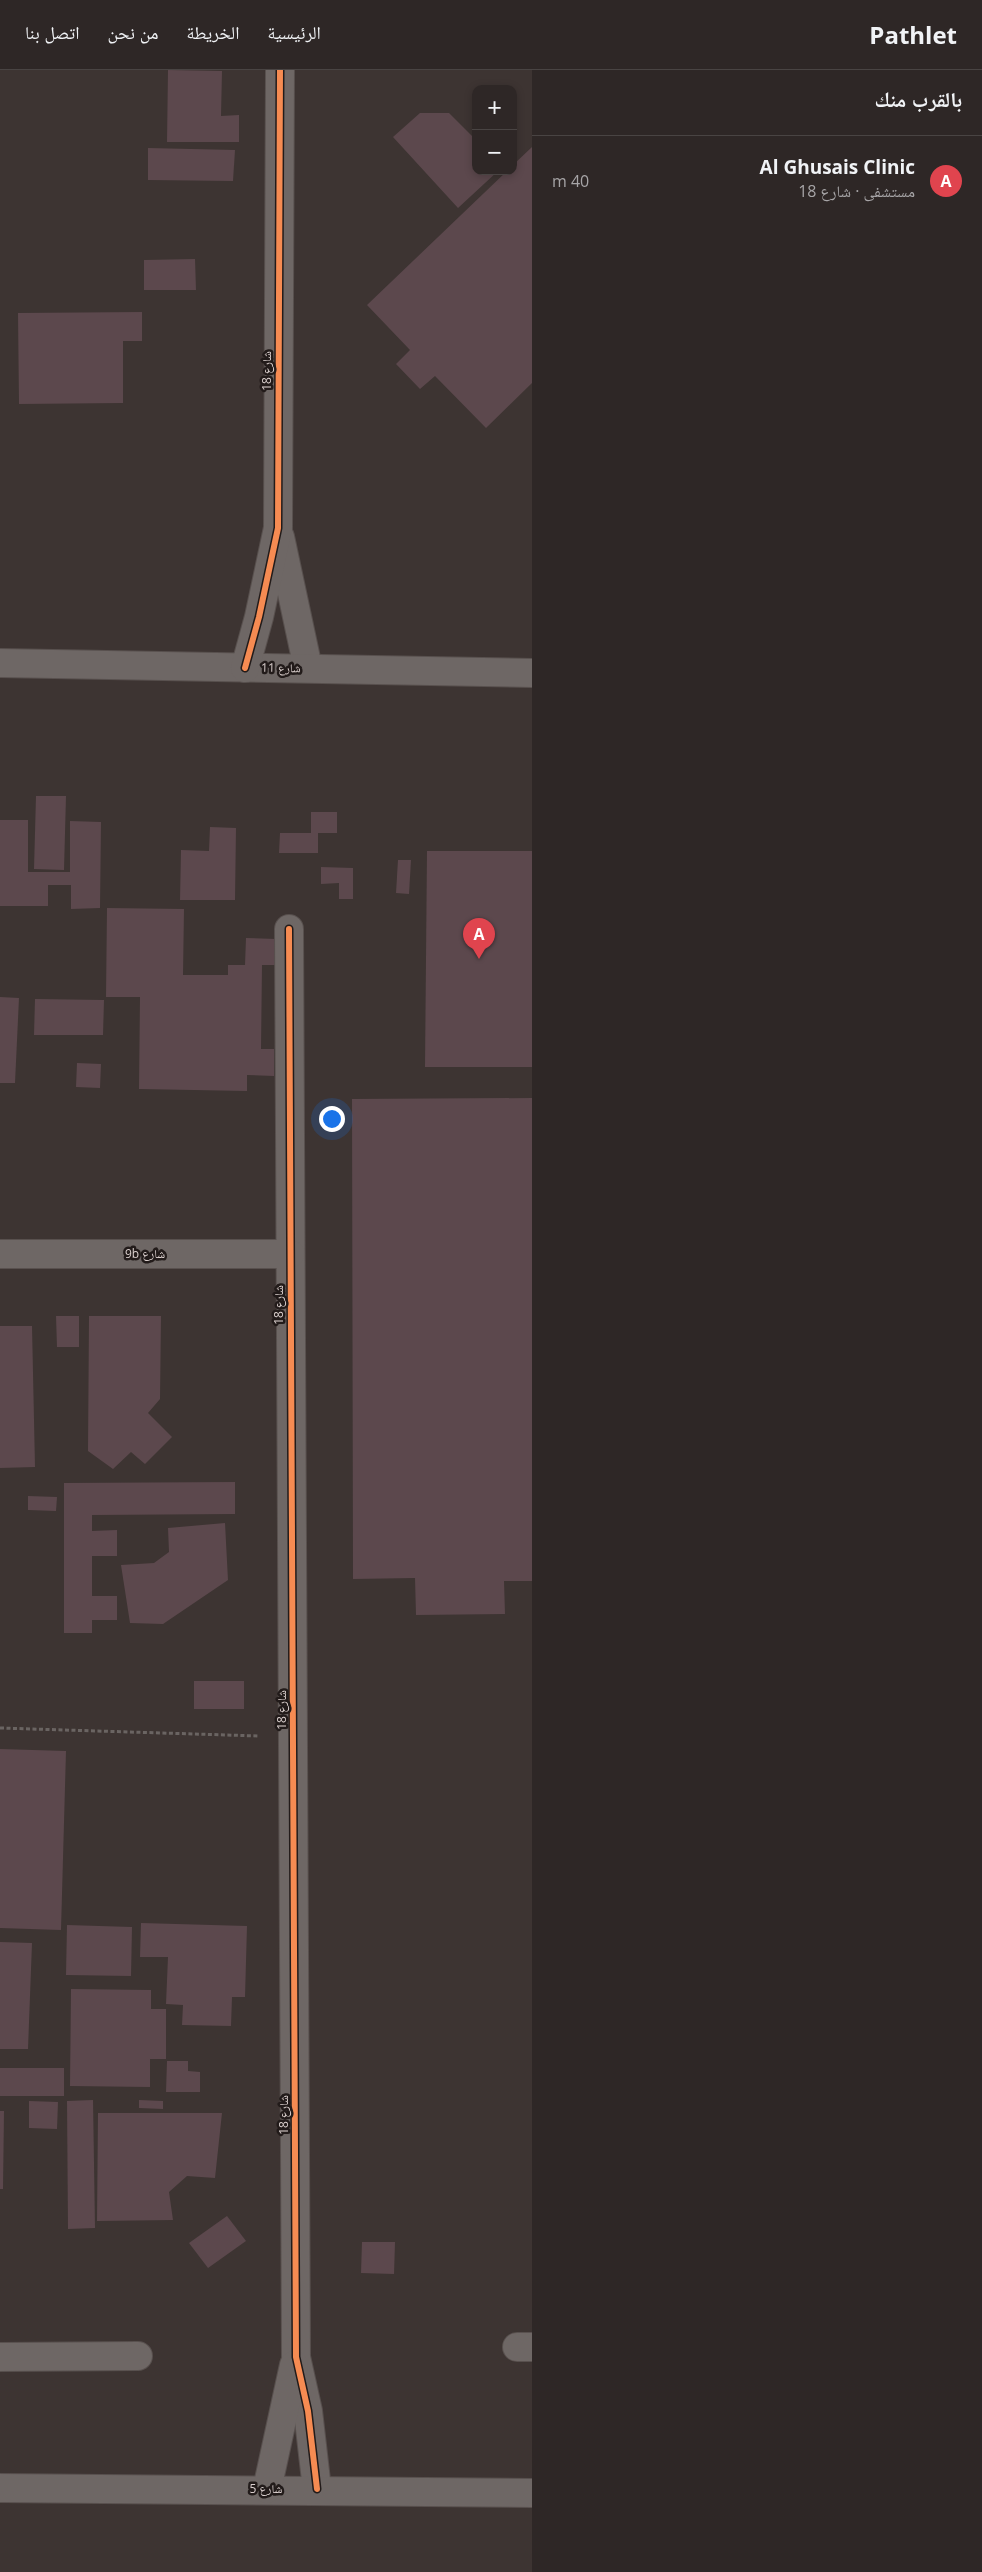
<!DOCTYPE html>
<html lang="ar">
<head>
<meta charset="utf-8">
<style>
	:root { --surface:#2e2726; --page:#3a3332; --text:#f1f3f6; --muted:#a7a5a7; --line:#494443; --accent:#a49997 }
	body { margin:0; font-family:"Open Sans","Noto Naskh Arabic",sans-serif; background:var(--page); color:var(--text); direction:rtl }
	.controls { position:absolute; right:15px; top:15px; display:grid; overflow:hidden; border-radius:10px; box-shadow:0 2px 8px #0003 }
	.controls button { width:45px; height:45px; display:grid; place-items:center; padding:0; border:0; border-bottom:1px solid var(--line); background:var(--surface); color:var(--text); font:25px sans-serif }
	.you { position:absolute; left:331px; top:1048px; width:18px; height:18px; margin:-12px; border:4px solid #fff; border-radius:50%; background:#1a73e8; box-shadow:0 0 0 8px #1a73e833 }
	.badge { display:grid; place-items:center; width:32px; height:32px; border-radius:50%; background:var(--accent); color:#fff; font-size:16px; font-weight:700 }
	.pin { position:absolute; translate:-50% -41px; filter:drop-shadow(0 1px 2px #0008) }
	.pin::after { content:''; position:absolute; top:26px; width:18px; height:15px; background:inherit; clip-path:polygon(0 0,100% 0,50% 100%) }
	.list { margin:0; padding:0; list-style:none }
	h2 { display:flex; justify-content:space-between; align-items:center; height:65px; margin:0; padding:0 20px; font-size:21px }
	h2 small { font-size:16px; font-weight:400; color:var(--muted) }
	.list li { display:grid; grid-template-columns:32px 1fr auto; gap:15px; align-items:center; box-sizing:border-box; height:90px; padding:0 20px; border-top:1px solid var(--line) }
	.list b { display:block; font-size:19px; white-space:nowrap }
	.list p { margin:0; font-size:16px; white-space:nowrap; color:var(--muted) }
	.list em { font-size:16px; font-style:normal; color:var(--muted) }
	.map { position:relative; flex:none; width:532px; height:2502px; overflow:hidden; direction:ltr }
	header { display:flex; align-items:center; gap:30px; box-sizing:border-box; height:70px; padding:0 25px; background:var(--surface); border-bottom:1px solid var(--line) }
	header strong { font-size:24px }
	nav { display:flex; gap:28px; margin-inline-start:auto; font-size:18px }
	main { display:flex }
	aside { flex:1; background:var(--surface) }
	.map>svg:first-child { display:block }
	.building { fill:#5c484d }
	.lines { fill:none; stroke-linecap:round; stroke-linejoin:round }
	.minor-casing { stroke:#58504e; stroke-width:30 }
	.path { stroke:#6a6462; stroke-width:3; stroke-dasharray:4 2.5; stroke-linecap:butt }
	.minor { stroke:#6e6765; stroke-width:28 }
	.cycleway-casing { stroke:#221b1a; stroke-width:9 }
	.cycleway { stroke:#f68b52; stroke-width:6 }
	.labels { text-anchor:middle; stroke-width:5; stroke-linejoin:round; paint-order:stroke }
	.street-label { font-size:12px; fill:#dbd0ce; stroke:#221b1a }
</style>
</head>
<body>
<header>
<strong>Pathlet</strong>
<nav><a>الرئيسية</a><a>الخريطة</a><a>من نحن</a><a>اتصل بنا</a></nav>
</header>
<main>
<aside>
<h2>بالقرب منك<small></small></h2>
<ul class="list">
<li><span class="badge" style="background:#e0444e">A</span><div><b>Al Ghusais Clinic</b><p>مستشفى · شارع 18</p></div><em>40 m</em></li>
</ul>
</aside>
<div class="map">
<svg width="532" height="2502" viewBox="0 0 532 2502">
	<rect width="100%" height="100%" fill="#3d3432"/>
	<g class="building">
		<polygon points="168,0 222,1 221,46 239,45 239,72 167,72"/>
		<polygon points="420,43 449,43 476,70 476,101 498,101 458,138 393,67"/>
		<polygon points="532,77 532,313 486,358 435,306 420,319 396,294 410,280 367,235 507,101 513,101 513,95"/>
		<polygon points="148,78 235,80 233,111 148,110"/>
		<polygon points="195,189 196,220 144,220 144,190"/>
		<polygon points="142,242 142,271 123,271 123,333 19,334 18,243"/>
		<polygon points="36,726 66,726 64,800 34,799"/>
		<polygon points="311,742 337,742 337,763 318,763 318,783 279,783 280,763 311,763"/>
		<polygon points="0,750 28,750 28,802 70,802 70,751 101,752 100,838 71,839 71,815 48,815 48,836 0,836"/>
		<polygon points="210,757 236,758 235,830 180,830 181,780 209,781"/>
		<polygon points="427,781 532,781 532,997 425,997"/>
		<polygon points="398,790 411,790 409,824 396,823"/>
		<polygon points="321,797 353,798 353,829 339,829 339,813 321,814"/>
		<polygon points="107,838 184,839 183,905 228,905 228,895 245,895 246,868 276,869 275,895 262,895 261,979 274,979 274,1006 247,1005 247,1021 139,1019 140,927 106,927"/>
		<polygon points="0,927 19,928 15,1013 0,1013"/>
		<polygon points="35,929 104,930 103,965 34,965"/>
		<polygon points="77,993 101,994 100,1018 76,1017"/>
		<polygon points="532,1028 532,1511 504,1511 505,1544 416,1545 415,1508 353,1509 352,1029"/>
		<polygon points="56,1246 79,1246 79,1277 57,1277"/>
		<polygon points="89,1246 161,1246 160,1329 148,1343 172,1367 145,1394 131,1382 113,1399 88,1381"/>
		<polygon points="0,1256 32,1256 35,1397 0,1398"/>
		<polygon points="235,1412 235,1444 92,1445 92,1461 117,1460 117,1486 92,1486 92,1526 117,1526 117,1550 92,1550 92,1563 64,1563 64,1413"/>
		<polygon points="28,1426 57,1427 56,1441 28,1440"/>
		<polygon points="225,1453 228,1510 163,1554 130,1553 121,1495 154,1493 169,1482 168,1458"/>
		<rect x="194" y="1611" width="50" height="28"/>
		<polygon points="0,1679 66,1681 61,1860 0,1858"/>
		<polygon points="141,1853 247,1856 245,1927 232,1927 231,1956 182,1955 183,1935 166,1934 168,1887 140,1887"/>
		<polygon points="67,1855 132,1857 131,1906 66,1905"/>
		<polygon points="0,1872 32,1873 28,1979 0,1979"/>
		<polygon points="71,1919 151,1920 151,1939 166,1939 166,1989 150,1989 150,2017 70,2016"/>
		<polygon points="167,1991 188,1991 188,2001 200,2002 200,2022 166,2022"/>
		<rect x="0" y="1998" width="64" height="28"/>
		<polygon points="93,2030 95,2158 68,2159 67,2031"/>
		<polygon points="139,2030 163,2031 163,2039 139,2038"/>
		<polygon points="29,2031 58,2032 57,2059 29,2058"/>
		<polygon points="0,2041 4,2041 3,2119 0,2119"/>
		<polygon points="98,2043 222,2043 215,2108 187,2106 169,2122 173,2150 97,2151"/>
		<polygon points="227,2146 246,2171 208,2198 189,2173"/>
		<polygon points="362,2172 395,2172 394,2204 361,2203"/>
	</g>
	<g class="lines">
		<defs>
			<g id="minor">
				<polyline points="280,467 308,598"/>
				<polyline points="0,593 532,603"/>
				<polyline points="245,598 259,547 278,458 280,0"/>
				<polyline points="289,859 296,2287 308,2341 317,2419"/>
				<polyline points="0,1184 290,1184"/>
				<polyline points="517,2277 532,2277"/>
				<polyline points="0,2287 138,2286"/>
				<polyline points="0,2418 532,2423"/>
				<polyline points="267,2419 294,2295"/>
			</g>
		</defs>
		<use href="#minor" class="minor-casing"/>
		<polyline class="path" points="0,1658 259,1666"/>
		<use href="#minor" class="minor"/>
		<defs>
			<g id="cycleway">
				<polyline points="245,598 259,547 278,458 280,0"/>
				<polyline points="289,859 296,2287 308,2341 317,2419"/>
			</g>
		</defs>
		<use href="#cycleway" class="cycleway-casing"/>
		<use href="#cycleway" class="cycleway"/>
	</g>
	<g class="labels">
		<g class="street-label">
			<text transform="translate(267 301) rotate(-90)" y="4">شارع 18</text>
			<text transform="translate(281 598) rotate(1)" y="4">شارع 11</text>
			<text x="145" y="1188">9b شارع</text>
			<text transform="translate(279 1235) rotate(-90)" y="4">شارع 18</text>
			<text transform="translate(282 1640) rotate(-90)" y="4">شارع 18</text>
			<text transform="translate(284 2045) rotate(-90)" y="4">شارع 18</text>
			<text x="266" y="2423">شارع 5</text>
		</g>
	</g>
</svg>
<div class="controls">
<button>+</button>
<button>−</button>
</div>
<div class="you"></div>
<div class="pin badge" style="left:479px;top:889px;background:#e0444e">A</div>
</div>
</main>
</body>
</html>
